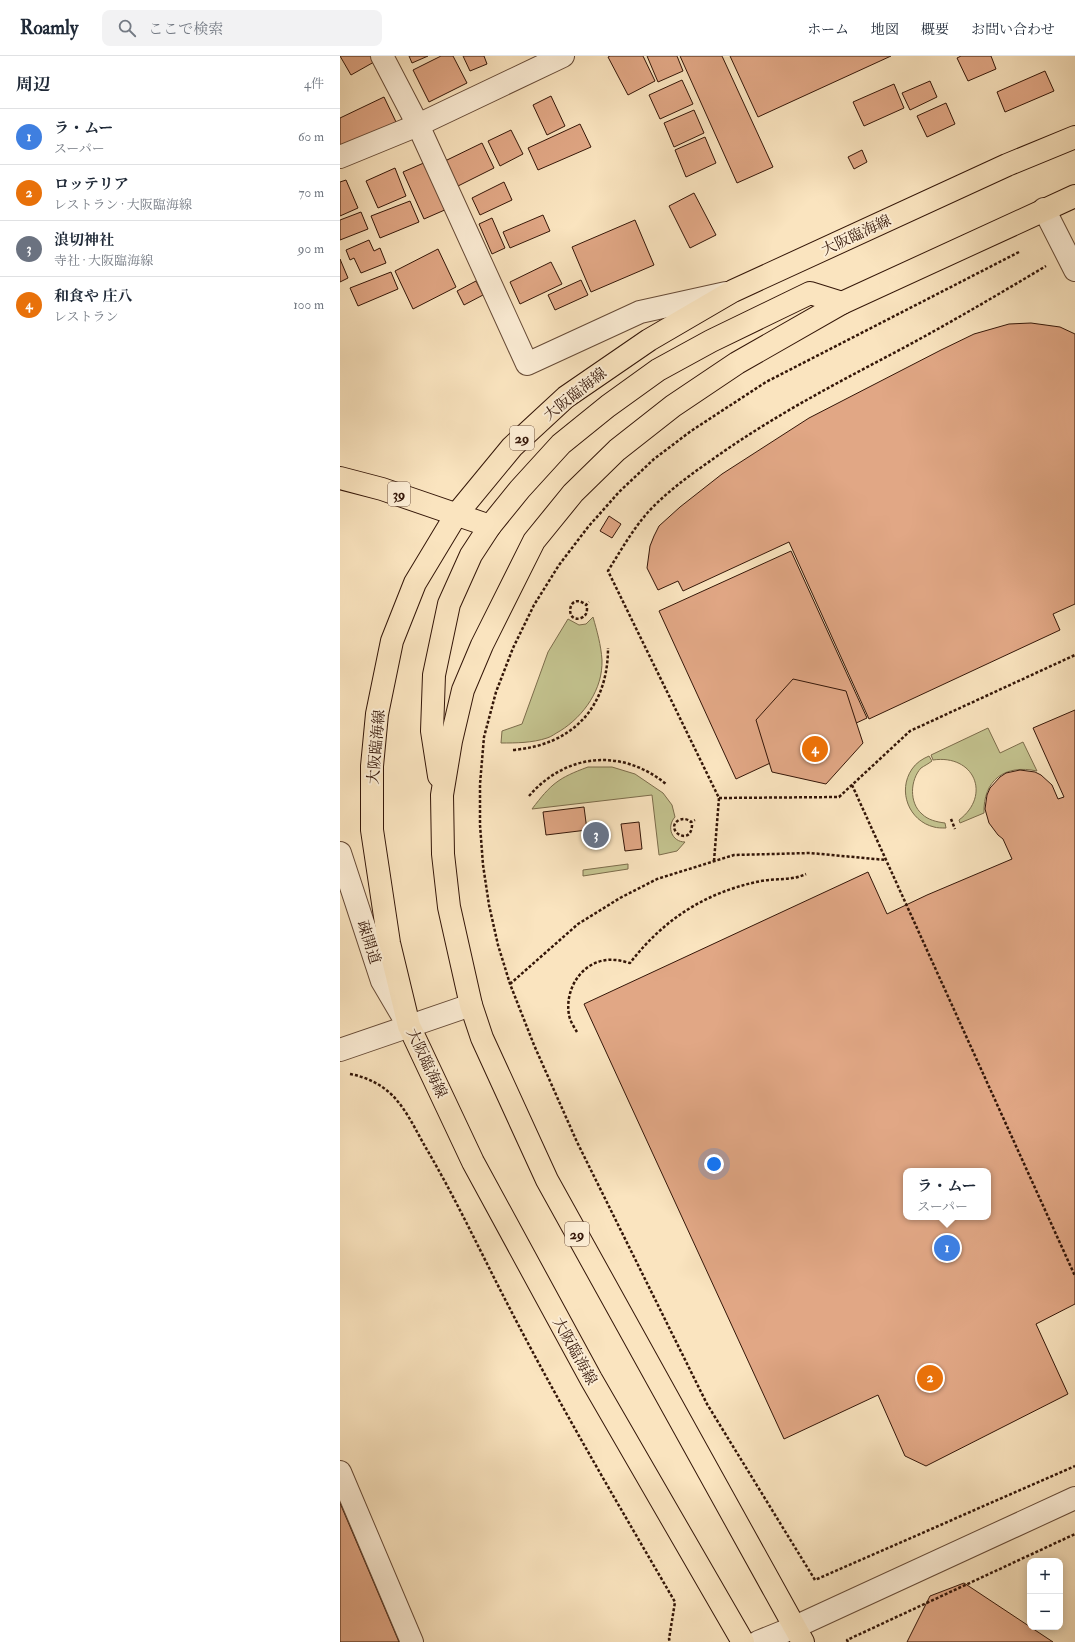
<!DOCTYPE html>
<html lang="ja">
<head>
<meta charset="utf-8">
<style>
	:root { --surface:#fff; --page:#f2f2f3; --text:#1f2937; --muted:#747a83; --line:#e0e1e3; --accent:#111827 }
	body { margin:0; font-family:"IM FELL Double Pica","Noto Serif JP",serif; background:var(--page); color:var(--text) }
	.controls { position:absolute; right:12px; bottom:12px; display:grid; overflow:hidden; border-radius:8px; box-shadow:0 2px 10px #0003 }
	.controls button { width:36px; height:36px; display:grid; place-items:center; padding:0; border:0; border-bottom:1px solid var(--line); background:var(--surface); color:var(--text); font:20px sans-serif }
	.you { position:absolute; left:374px; top:1108px; width:14px; height:14px; margin:-10px; border:3px solid #fff; border-radius:50%; background:#1a73e8; box-shadow:0 0 0 6px #1a73e833 }
	.badge { display:grid; place-items:center; width:26px; height:26px; border-radius:50%; background:var(--accent); color:#fff; font-size:13px; font-weight:700 }
	.pin { position:absolute; translate:-50% -50%; border:2px solid #fff; box-shadow:0 1px 4px #0006 }
	.popup { position:absolute; left:563px; top:1112px; width:88px; height:52px; box-sizing:border-box; display:grid; place-content:center; border-radius:8px; background:var(--surface); filter:drop-shadow(0 1px 3px #0005); font-size:13px; white-space:nowrap; color:var(--muted) }
	.popup b { font-size:15px; color:var(--text) }
	.popup::after { content:''; position:absolute; left:50%; top:100%; margin-left:-8px; border:8px solid transparent; border-top-color:var(--surface) }
	.list { margin:0; padding:0; list-style:none }
	h2 { display:flex; justify-content:space-between; align-items:center; height:52px; margin:0; padding:0 16px; font-size:17px }
	h2 small { font-size:13px; font-weight:400; color:var(--muted) }
	.list li { display:grid; grid-template-columns:26px 1fr auto; gap:12px; align-items:center; box-sizing:border-box; height:56px; padding:0 16px; border-top:1px solid var(--line) }
	.list b { display:block; font-size:15px; white-space:nowrap }
	.list p { margin:0; font-size:13px; white-space:nowrap; color:var(--muted) }
	.list em { font-size:13px; font-style:normal; color:var(--muted) }
	.icon { flex:none; width:22px; height:22px; fill:none; stroke:currentColor; stroke-width:2; stroke-linecap:round; stroke-linejoin:round }
	.map { position:relative; flex:none; width:735px; height:1586px; overflow:hidden }
	header { display:flex; align-items:center; gap:24px; box-sizing:border-box; height:56px; padding:0 20px; background:var(--surface); border-bottom:1px solid var(--line) }
	header strong { font-size:19px }
	nav { display:flex; gap:22px; margin-inline-start:auto; font-size:14px }
	.search { width:280px; height:36px; background:var(--page); display:flex; align-items:center; gap:10px; box-sizing:border-box; padding:0 14px; border-radius:8px; color:var(--muted); font-size:15px }
	main { display:flex }
	aside { flex:1; background:var(--surface) }
	.map>svg:first-child { display:block }
	.green { fill:#c3c28e; stroke:#7c6c4b }
	.building { fill:#e1a785; stroke:#341608; fill-rule:evenodd }
	.lines { fill:none; stroke-linecap:round; stroke-linejoin:round }
	.minor-casing { stroke:#664a36; stroke-width:24 }
	.major-casing { stroke:#341608; stroke-width:24 }
	.path { stroke:#341608; stroke-width:2.5; stroke-dasharray:3 2; stroke-linecap:butt }
	.minor { stroke:#fcedd5; stroke-width:22 }
	.major { stroke:#fae4bf; stroke-width:22 }
	.labels { text-anchor:middle; stroke-width:4; stroke-linejoin:round; paint-order:stroke }
	.shield { fill:#fcedd5; stroke:#705646; stroke-width:1 }
	.shield-label { font-size:14px; font-weight:bold; fill:#341608 }
	.street-label { font-size:15px; fill:#341608; stroke:#fcedd5 }
</style>
</head>
<body>
<header>
<strong>Roamly</strong>
<div class="search"><svg class="icon" aria-label="search" viewBox="0 0 24 24"><circle cx="10" cy="10" r="6"/><path d="M15 15l6 6"/></svg>ここで検索</div>
<nav><a>ホーム</a><a>地図</a><a>概要</a><a>お問い合わせ</a></nav>
</header>
<main>
<aside>
<h2>周辺<small>4件</small></h2>
<ul class="list">
<li><span class="badge" style="background:#3f7fe0">1</span><div><b>ラ・ムー</b><p>スーパー</p></div><em>60 m</em></li>
<li><span class="badge" style="background:#e8710a">2</span><div><b>ロッテリア</b><p>レストラン · 大阪臨海線</p></div><em>70 m</em></li>
<li><span class="badge" style="background:#6b7280">3</span><div><b>浪切神社</b><p>寺社 · 大阪臨海線</p></div><em>90 m</em></li>
<li><span class="badge" style="background:#e8710a">4</span><div><b>和食や 庄八</b><p>レストラン</p></div><em>100 m</em></li>
</ul>
</aside>
<div class="map">
<svg width="735" height="1586" viewBox="0 0 735 1586">
	<rect width="100%" height="100%" fill="#fae4bf"/>
	<filter id="stains"><feTurbulence type="fractalNoise" baseFrequency=".005" numOctaves="4"/><feColorMatrix values="0 0 0 0 .2 0 0 0 0 .09 0 0 0 0 .02 0 0 0 .5 -.17"/></filter>
	<radialGradient id="worn" r=".72"><stop offset=".6" stop-color="#630" stop-opacity="0"/><stop offset="1" stop-color="#630" stop-opacity=".3"/></radialGradient>
	<g class="green">
		<path d="M253 561C257 575 261 589 262 604 263 633 244 660 220 675 216 677 211 681 207 682 192 687 176 687 161 687L162 675 182 668 208 596 228 563 239 569 246 568Z"/>
		<path d="M648 672 660 697 683 686 697 715C665 708 643 724 644 757L620 767 619 764C652 739 634 698 593 704L591 699Z"/>
		<path d="M589 700 592 705C588 708 584 710 581 712 570 724 569 747 582 758 588 764 597 766 605 767L606 772C602 772 597 772 594 771 569 765 557 735 572 713 576 707 582 703 589 700Z"/>
		<path d="M248 711H272L295 718 323 737 332 749 335 761C326 771 332 786 345 786L337 795 319 799 312 739 192 753C211 728 218 722 248 711Z"/>
		<polygon points="288,808 288,813 243,820 243,814"/>
	</g>
	<g class="building">
		<polygon points="0,0 31,0 34,6 11,19"/>
		<polygon points="69,0 88,0 72,7"/>
		<polygon points="101,0 113,0 127,27 89,46 73,14"/>
		<polygon points="123,0 144,0 147,8 130,15"/>
		<polygon points="270,0 303,0 315,25 288,39 268,1"/>
		<polygon points="307,0 337,0 343,15 318,26"/>
		<polygon points="340,0 382,0 433,111 397,127"/>
		<polygon points="390,0 551,0 418,61"/>
		<polygon points="621,0 651,0 656,13 628,25 617,2"/>
		<polygon points="705,15 714,35 665,56 657,36"/>
		<polygon points="342,24 353,48 320,63 309,39"/>
		<polygon points="590,25 597,41 570,54 562,37"/>
		<polygon points="554,28 564,52 524,70 513,46"/>
		<polygon points="211,40 225,70 207,79 193,49"/>
		<polygon points="44,41 56,66 0,93 0,62"/>
		<polygon points="606,47 615,68 587,81 577,60"/>
		<polygon points="354,54 364,77 334,91 324,67"/>
		<polygon points="240,68 251,91 198,114 188,92"/>
		<polygon points="171,74 183,98 160,110 148,85"/>
		<polygon points="365,81 376,107 346,121 335,94"/>
		<polygon points="142,87 154,112 118,130 105,105"/>
		<polygon points="522,94 527,106 514,113 508,101"/>
		<polygon points="86,106 107,153 84,163 63,116"/>
		<polygon points="55,112 66,140 38,152 26,125"/>
		<polygon points="6,124 18,152 0,160 0,126"/>
		<polygon points="164,126 172,144 140,159 132,142"/>
		<polygon points="354,137 376,179 350,192 329,150"/>
		<polygon points="70,145 79,166 40,182 31,160"/>
		<polygon points="21,156 28,173 0,184 0,164"/>
		<polygon points="203,159 210,175 170,192 163,176"/>
		<polygon points="152,162 165,192 152,198 139,168"/>
		<polygon points="295,164 314,209 251,236 232,191"/>
		<polygon points="29,184 34,195 40,192 46,207 21,217 14,202 10,204 6,194"/>
		<polygon points="98,193 116,231 73,253 55,215"/>
		<polygon points="0,203 8,222 0,226"/>
		<polygon points="211,206 222,228 180,248 170,226"/>
		<polygon points="51,216 58,233 18,250 10,232"/>
		<polygon points="241,224 248,239 215,254 208,239"/>
		<polygon points="136,225 143,239 124,249 117,235"/>
		<polygon points="691,267 720,271 735,278 735,548 713,558 720,574 529,663 449,486 343,535 338,525 318,534 307,512 310,490 314,480 319,470 340,451 382,418 469,362 601,294 634,278 669,268"/>
		<polygon points="269,460 281,468 272,482 260,475"/>
		<polygon points="451,495 527,662 396,723 319,555"/>
		<polygon points="453,623 506,635 523,687 486,728 432,716 416,664"/>
		<path d="M735 654V1248L696 1268 728 1338 586 1410 565 1400 538 1339 444 1383 244 948 528 816 547 858 587 839 672 803 663 783 658 779 649 767 645 753 647 739 650 732 660 721 666 717 680 714 695 716 701 719 712 729 718 743 724 741 693 672ZM566 1115H648V1161H566Z"/>
		<polygon points="244,751 247,774 206,779 203,756"/>
		<polygon points="299,766 302,793 285,795 281,768"/>
		<polygon points="0,1447 59,1586 0,1586"/>
		<polygon points="624,1527 713,1586 567,1586 590,1540"/>
	</g>
	<g class="lines">
		<defs>
			<g id="minor">
				<polyline points="42,0 78,69 187,308 300,256 386,237"/>
				<polyline points="0,101 78,69 223,0"/>
				<polyline points="704,153 735,214"/>
				<polyline points="0,797 42,925 65,964"/>
				<polyline points="0,994 131,949"/>
				<polyline points="0,1416 72,1586"/>
				<polyline points="418,1586 455,1571 735,1442"/>
			</g>
			<g id="major">
				<polyline points="0,422 42,433 150,470"/>
				<polyline points="99,720 92,675 94,619 109,548 131,499 150,470 180,433 221,388 268,350 318,314 371,285 470,237 502,247"/>
				<polyline points="403,1586 251,1323 133,1106 69,970 49,887 32,774 32,710 37,658 52,585 75,527 116,459 172,391 226,341 309,284 393,235 667,109 735,81"/>
				<polyline points="463,1586 207,1124 142,982 131,949 109,851 103,798 102,739 111,685 123,634 142,589 194,485 233,437 277,394 333,350 397,307 502,247 735,140"/>
			</g>
		</defs>
		<use href="#minor" class="minor-casing"/>
		<use href="#major" class="major-casing"/>
		<g class="path">
			<polyline points="679,196 426,326 351,375 314,403 279,436 248,471 219,509 194,549 173,592 156,636 144,681 140,728 140,769 143,809 149,849 158,889 170,928 194,989 237,1086 367,1348 475,1524 735,1410"/>
			<path d="M247 552C247 557 246 560 241 562 224 568 228 534 246 549L249 546"/>
			<path d="M173 694C232 689 268 652 268 592"/>
			<polyline points="512,729 735,1220"/>
			<path d="M189 740C226 697 282 692 326 728"/>
			<polyline points="379,742 499,741 570,675 735,599"/>
			<polyline points="611,763 615,773"/>
			<path d="M352 769C351 792 323 773 339 764 344 762 347 763 351 766L355 764"/>
			<path d="M374 805 379 742 268 515C281 494 293 473 309 455 328 435 350 419 373 403 429 363 489 331 550 299 603 271 654 241 706 210"/>
			<polyline points="170,928 238,868 280,842 317,823 394,799 470,797 546,804"/>
			<path d="M237 976C234 971 230 965 229 959 224 932 244 901 275 904 280 904 285 906 290 907 324 863 366 836 421 825 436 822 451 825 466 818"/>
			<path d="M10 1018C26 1021 41 1028 52 1039 67 1054 76 1075 86 1092 116 1143 141 1197 168 1249 220 1350 278 1448 335 1546L329 1583 330 1586"/>
			<polyline points="508,1586 507,1584 735,1478"/>
		</g>
		<use href="#minor" class="minor"/>
		<use href="#major" class="major"/>
	</g>
	<g class="labels">
		<g class="shield">
			<rect x="170" y="370" width="24" height="24" rx="3"/>
			<rect x="48" y="426" width="22" height="24" rx="3"/>
			<rect x="225" y="1166" width="24" height="24" rx="3"/>
		</g>
		<g class="shield-label">
			<text x="182" y="387">29</text>
			<text x="59" y="443">39</text>
			<text x="237" y="1183">29</text>
		</g>
		<g class="street-label">
			<text transform="translate(516 179) rotate(-25)" y="5">大阪臨海線</text>
			<text transform="translate(235 338) rotate(-38)" y="5">大阪臨海線</text>
			<text transform="translate(36 691) rotate(-85)" y="5">大阪臨海線</text>
			<text transform="translate(29 886) rotate(72)" y="5">疎開道</text>
			<text transform="translate(87 1007) rotate(65)" y="5">大阪臨海線</text>
			<text transform="translate(235 1295) rotate(61)" y="5">大阪臨海線</text>
		</g>
	</g>
	<rect width="100%" height="100%" filter="url(#stains)"/>
	<rect width="100%" height="100%" fill="url(#worn)"/>
</svg>
<div class="controls">
<button>+</button>
<button>−</button>
</div>
<div class="you"></div>
<div class="pin badge" style="left:607px;top:1192px;background:#3f7fe0">1</div>
<div class="popup"><b>ラ・ムー</b>スーパー</div>
<div class="pin badge" style="left:590px;top:1322px;background:#e8710a">2</div>
<div class="pin badge" style="left:256px;top:779px;background:#6b7280">3</div>
<div class="pin badge" style="left:475px;top:693px;background:#e8710a">4</div>
</div>
</main>
</body>
</html>
